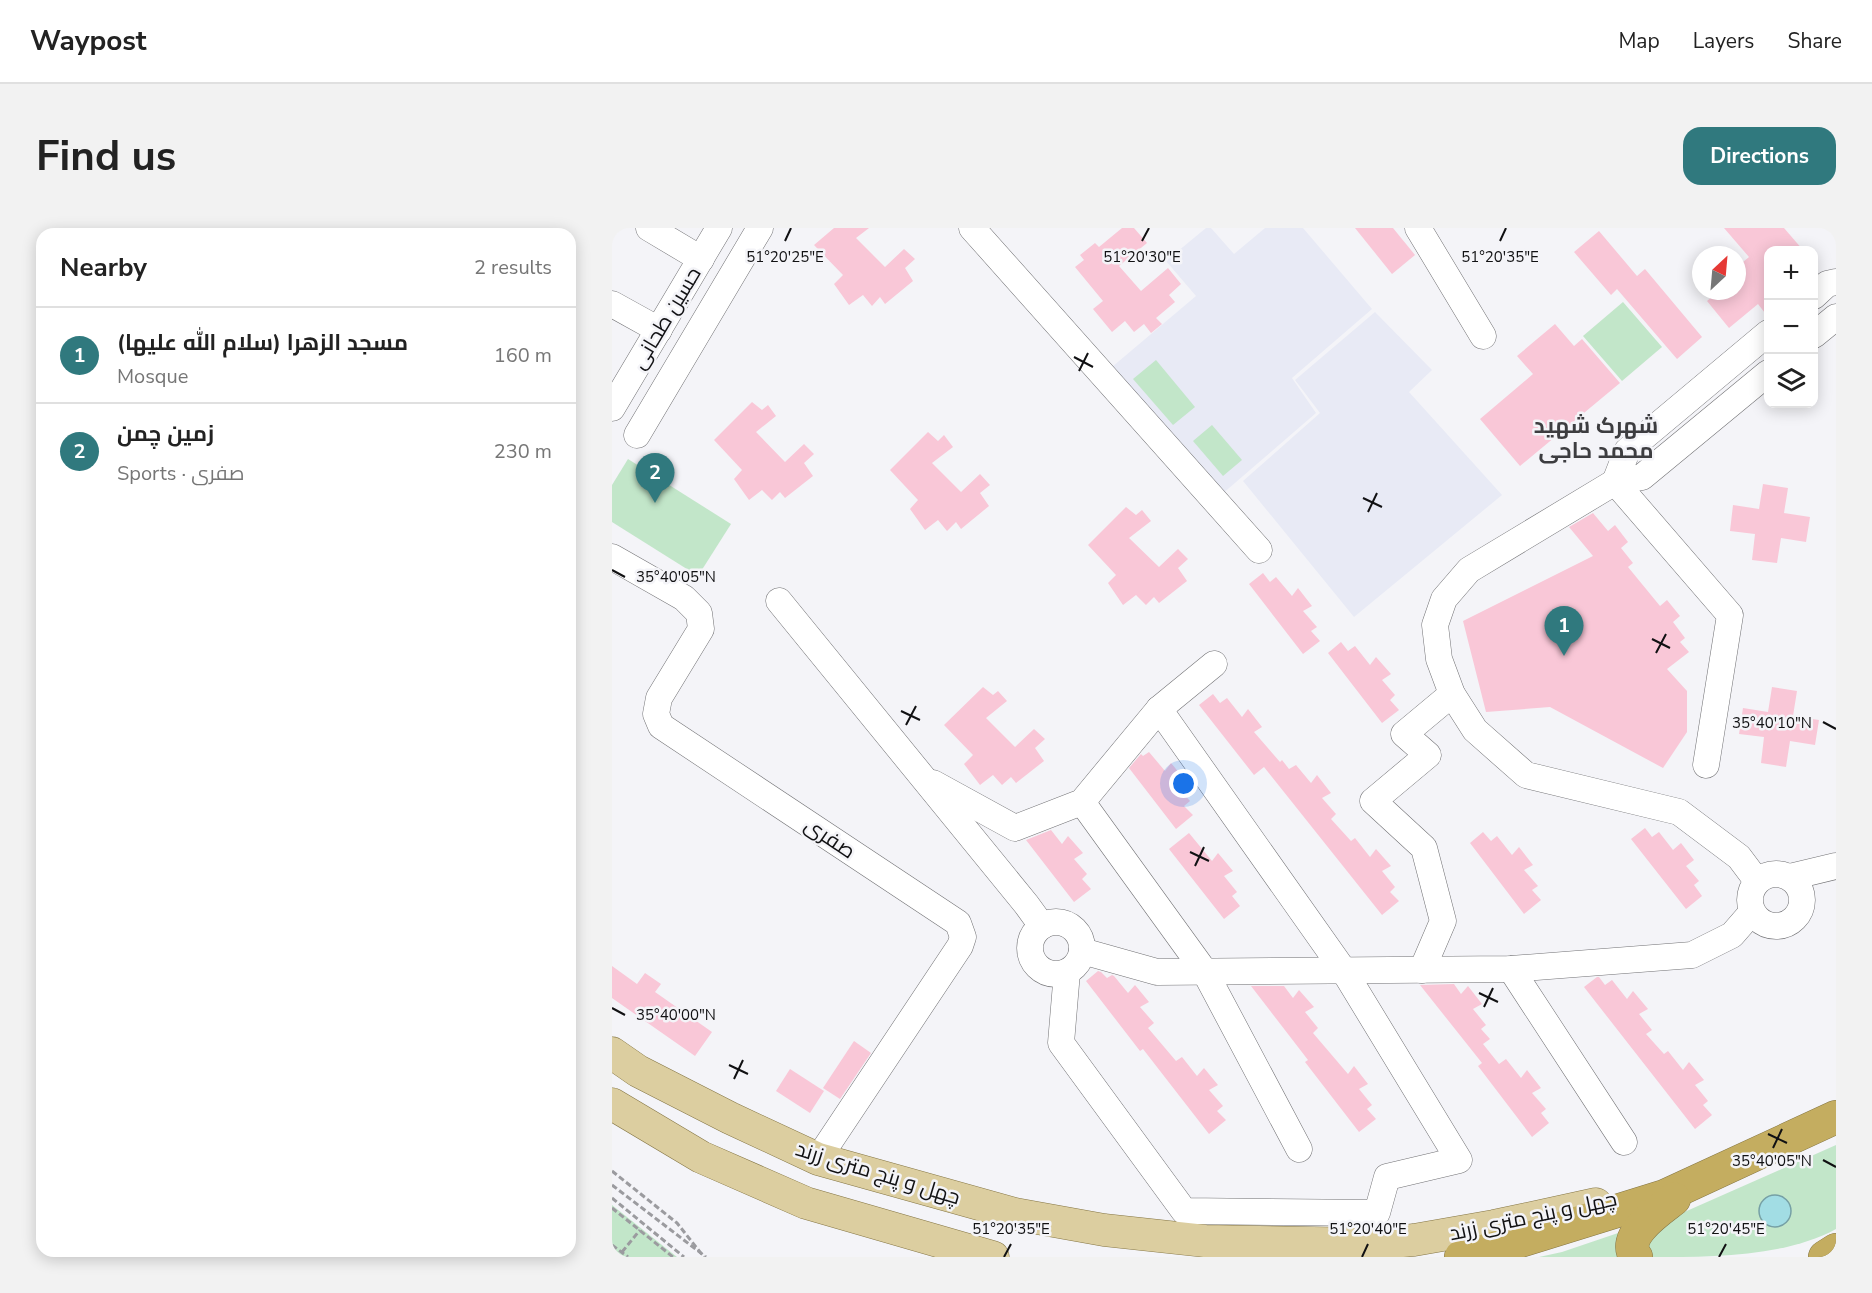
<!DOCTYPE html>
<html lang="en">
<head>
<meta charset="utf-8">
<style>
	:root { --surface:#fff; --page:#f2f2f2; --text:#222; --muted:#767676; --line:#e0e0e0; --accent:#30797e }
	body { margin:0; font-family:"Nunito Sans",Cairo,sans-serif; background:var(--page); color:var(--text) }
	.controls { position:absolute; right:18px; top:18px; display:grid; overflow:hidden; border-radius:12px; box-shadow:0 3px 15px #0003 }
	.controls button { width:54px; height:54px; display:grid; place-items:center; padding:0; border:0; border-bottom:2px solid var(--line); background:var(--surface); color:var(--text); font:30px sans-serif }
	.compass { position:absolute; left:1080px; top:18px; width:54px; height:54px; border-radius:50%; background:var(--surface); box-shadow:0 3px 15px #0003; rotate:26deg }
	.you { position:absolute; left:572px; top:556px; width:21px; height:21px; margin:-15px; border:4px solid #fff; border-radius:50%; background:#1a73e8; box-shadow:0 0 0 9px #1a73e833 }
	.badge { display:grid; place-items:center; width:39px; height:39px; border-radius:50%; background:var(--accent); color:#fff; font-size:20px; font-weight:700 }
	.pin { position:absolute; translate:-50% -50px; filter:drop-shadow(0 2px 3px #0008) }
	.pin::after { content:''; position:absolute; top:32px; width:21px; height:18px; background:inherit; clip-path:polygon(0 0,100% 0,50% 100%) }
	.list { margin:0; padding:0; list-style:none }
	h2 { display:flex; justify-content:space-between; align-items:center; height:78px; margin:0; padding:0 24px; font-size:26px }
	h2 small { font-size:20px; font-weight:400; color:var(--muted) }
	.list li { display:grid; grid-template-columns:39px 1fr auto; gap:18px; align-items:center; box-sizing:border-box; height:96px; padding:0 24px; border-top:2px solid var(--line) }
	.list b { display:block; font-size:22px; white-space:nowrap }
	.list p { margin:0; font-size:20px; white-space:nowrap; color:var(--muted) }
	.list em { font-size:20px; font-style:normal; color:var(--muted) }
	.icon { flex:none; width:33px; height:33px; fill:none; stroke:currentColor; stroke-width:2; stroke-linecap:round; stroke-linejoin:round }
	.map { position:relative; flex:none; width:1224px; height:1029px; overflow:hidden; border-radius:18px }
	header { display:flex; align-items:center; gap:36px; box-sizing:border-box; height:84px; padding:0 30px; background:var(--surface); border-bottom:2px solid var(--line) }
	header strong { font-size:28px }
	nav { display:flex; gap:33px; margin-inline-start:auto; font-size:21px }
	.intro { display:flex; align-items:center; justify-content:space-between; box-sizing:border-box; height:144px; padding:0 36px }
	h1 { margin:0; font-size:42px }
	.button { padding:15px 27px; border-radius:18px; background:var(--accent); color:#fff; font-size:21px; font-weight:700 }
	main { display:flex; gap:36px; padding:0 36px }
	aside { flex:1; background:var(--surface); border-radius:18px; box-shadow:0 3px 15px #0003 }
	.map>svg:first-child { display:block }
	.built { fill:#e8eaf5 }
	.green { fill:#c2e6c9 }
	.water { fill:#a2dde4; stroke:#76a0a5; stroke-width:1.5 }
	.building { fill:#f9c7d7 }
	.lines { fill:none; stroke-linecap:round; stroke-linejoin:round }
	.minor-casing { stroke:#727275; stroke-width:27 }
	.major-casing { stroke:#857645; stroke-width:33 }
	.highway-casing { stroke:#857645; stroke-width:34 }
	.path { stroke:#9b9b9f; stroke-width:3; stroke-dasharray:6 3; stroke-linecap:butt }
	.minor { stroke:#fff; stroke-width:26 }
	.major { stroke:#dccea0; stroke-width:32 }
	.highway { stroke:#c4ad60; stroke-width:33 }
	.path-bridge { stroke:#9b9b9f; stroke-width:3; stroke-dasharray:6 3; stroke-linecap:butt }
	.ticks { fill:none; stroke:#111113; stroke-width:2 }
	.labels { text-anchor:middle; stroke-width:5; stroke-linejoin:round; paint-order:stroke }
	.street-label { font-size:21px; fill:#111113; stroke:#f4f4f8 }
	.neighbourhood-label { font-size:22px; font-weight:bold; fill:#3d3d40; stroke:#f4f4f8 }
	.ticks-label { font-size:15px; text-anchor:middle; fill:#111113; stroke:#f4f4f8; stroke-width:5; stroke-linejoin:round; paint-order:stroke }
</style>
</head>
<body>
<header>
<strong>Waypost</strong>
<nav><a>Map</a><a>Layers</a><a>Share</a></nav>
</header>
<div class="intro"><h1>Find us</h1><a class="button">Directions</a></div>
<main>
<aside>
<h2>Nearby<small>2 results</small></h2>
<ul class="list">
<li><span class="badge">1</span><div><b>مسجد الزهرا (سلام الله علیها)</b><p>Mosque</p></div><em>160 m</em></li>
<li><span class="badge">2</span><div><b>زمین چمن</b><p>Sports · صفری</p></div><em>230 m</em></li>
</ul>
</aside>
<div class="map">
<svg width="1224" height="1029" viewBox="0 0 1224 1029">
	<rect width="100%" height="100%" fill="#f4f4f8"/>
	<g class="built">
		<polygon points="594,0 599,0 622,26 653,0 691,0 760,81 680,150 704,185 609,267 500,139 584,68 554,33"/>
		<polygon points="763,84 820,142 797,164 890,267 742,389 631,253 708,185 683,152"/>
	</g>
	<g class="green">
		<polygon points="1011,74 1050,119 1010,153 971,108"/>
		<polygon points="544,132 583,179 561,197 521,151"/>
		<polygon points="600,197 630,232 611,248 581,213"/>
		<polygon points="16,231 119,296 86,348 0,294 0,257"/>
		<path d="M1224 917V1001C1173 1029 1098 1029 1039 1029L1035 1008 1052 993Z"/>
		<polygon points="0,977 65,1029 0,1029"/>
		<polygon points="1012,1003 1010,1029 927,1029 950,1024"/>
	</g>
	<circle class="water" cx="1163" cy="983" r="16"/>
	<g class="building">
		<polygon points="222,0 257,0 244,10 273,39 292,21 303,31 293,40 301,53 273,76 268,69 260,78 251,67 237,77 222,56 231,47 202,17"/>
		<polygon points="510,0 522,0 535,15 507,38 529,63 556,40 569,56 557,67 563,74 544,90 550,96 539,105 532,96 522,104 513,93 500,104 481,81 491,73 463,39 472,32 468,27 483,15 487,19"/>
		<polygon points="743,0 781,0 803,27 780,46"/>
		<polygon points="1112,0 1172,0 1191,22 1156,22 1156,89 1146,76 1117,100 1095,73 1107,63 1125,63 1125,39 1137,29"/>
		<polygon points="987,3 1025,48 1033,41 1090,109 1065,131 1005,61 999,67 962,24"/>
		<polygon points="943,96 962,118 970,111 1008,155 908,238 868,191 921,146 905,128"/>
		<polygon points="140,174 150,182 156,177 164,188 144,204 173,234 192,216 202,226 192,235 201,248 173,270 168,264 160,272 150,262 137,272 122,251 130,242 102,212"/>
		<polygon points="316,204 326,213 332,207 341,219 320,235 349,264 368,246 378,257 368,265 377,278 349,301 344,294 335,303 326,292 313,302 298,281 306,272 278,242"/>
		<polygon points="1151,256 1176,260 1172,285 1198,289 1194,314 1169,310 1165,335 1140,332 1143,306 1118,303 1121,277 1147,281"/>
		<polygon points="514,279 524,287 530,282 539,293 517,310 547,339 566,321 576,331 566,340 575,353 547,375 542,369 534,377 524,367 511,377 496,355 504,347 476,317"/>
		<polygon points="981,285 996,303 1003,297 1016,314 1009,320 1021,335 1016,339 1048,378 1055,372 1068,388 1061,394 1073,410 1068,414 1077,424 1055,441 1075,463 1075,504 1051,540 938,479 874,484 851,393 981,328 957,299"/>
		<polygon points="651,345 658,354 664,349 680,368 686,360 700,378 691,383 705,399 699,403 708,413 691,426 637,356"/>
		<polygon points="729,414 736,423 743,418 758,437 764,429 779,446 770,452 783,467 778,472 787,482 770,495 716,425"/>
		<polygon points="371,459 381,467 386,463 395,473 374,490 403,519 422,501 433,511 423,520 432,533 404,555 399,549 390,557 381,547 368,557 352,536 361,527 332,497"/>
		<polygon points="1160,459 1185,463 1181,488 1207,492 1203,517 1178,513 1174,539 1149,535 1152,509 1127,506 1131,480 1156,484"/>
		<polygon points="601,466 608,475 615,470 630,489 636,481 650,499 642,504 668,534 670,532 677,541 684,537 699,555 705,547 719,565 710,570 724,586 719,591 739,613 743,610 758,629 764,621 779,638 770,643 783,659 778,664 787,673 770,687 652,539 642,547 587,477"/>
		<polygon points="537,524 553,543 559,535 573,552 564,557 578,573 572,578 581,587 564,601 517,540 529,526 531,528"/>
		<polygon points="1033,600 1040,609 1047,604 1061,622 1069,615 1082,632 1074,638 1087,653 1082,657 1090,668 1074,681 1019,611"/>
		<polygon points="439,602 450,616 456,608 471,625 462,631 475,646 470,651 479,661 462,674 414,612"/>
		<polygon points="871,604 879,613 885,608 900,627 907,619 921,637 912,642 926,658 920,662 929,672 912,686 858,615"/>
		<polygon points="577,605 600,633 606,625 621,643 612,648 625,664 620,668 628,678 612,691 557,621"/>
		<polygon points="0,738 25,756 33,745 49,756 43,764 100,804 83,828 0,770"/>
		<polygon points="486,743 489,744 495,750 500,747 502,748 516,765 523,757 537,774 528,779 542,795 536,800 564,833 570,829 585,848 592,840 606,857 597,862 611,878 605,883 614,892 597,906 531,821 528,823 474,753"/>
		<polygon points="985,749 987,749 993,757 1000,752 1015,771 1021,763 1036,781 1027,786 1040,802 1034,806 1052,826 1056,823 1071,842 1077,834 1092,852 1083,857 1096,873 1091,877 1100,887 1083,901 972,759"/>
		<polygon points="842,756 849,766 856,758 870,776 861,781 874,797 869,801 878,811 871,816 887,836 894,831 909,850 915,842 929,860 920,865 934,881 929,885 937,895 920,909 866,838 870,835 808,757"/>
		<polygon points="639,758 672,758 681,770 687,762 702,779 693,784 706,800 701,805 736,846 742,838 756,856 747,861 760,877 755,881 764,891 747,904 693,834 696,832"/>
		<polygon points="242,813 259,825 228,871 211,860"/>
		<polygon points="178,841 212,863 198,885 164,863"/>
	</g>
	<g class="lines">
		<defs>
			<g id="minor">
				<polyline points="37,0 89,31"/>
				<polyline points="360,0 647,322"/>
				<polyline points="806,0 871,108"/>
				<polyline points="1202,68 1215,56 1224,54"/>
				<polyline points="0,76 47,102"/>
				<polyline points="1202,107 1224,89"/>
				<polyline points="0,180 107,0"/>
				<polyline points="25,207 148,0"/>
				<polyline points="1003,254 1118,387 1094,537"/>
				<polyline points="1003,254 1015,223 1156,105"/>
				<polyline points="0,329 72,370 87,385 89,401 47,470 44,486 49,498 346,695 351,709 348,718 206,931"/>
				<polyline points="167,373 414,676 430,698"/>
				<polyline points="321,555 403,600 470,574 547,481 602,436"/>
				<polyline points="470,574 593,744 687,921"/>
				<circle cx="1164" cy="672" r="26"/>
				<polyline points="1178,649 1224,638"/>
				<polyline points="1145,653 1127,629 1067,584 914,547 863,502 840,466 827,431 823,397 832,371 857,342 1003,254 1030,249 1156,145"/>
				<circle cx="444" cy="720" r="26"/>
				<polyline points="470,723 545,744 899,741 1080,727 1120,707 1140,684"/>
				<polyline points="899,741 1012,914"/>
				<polyline points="810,742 831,693 812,620 761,573 816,527 792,506 840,466"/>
				<polyline points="455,744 449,815 572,983 765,985 775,949 847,932 732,743 547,481"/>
			</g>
			<g id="major">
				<polyline points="0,825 26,843 118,890 206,931 403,986 492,1002 593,1013 757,1016 802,1012 882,998 984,976"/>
				<polyline points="0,876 89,929 194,975 381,1029"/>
			</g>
			<g id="highway">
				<polyline points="849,1029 895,1017 1053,968 1224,889"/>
				<path d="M1024 1029C1008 1008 1048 982 1062 971"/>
				<polyline points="1213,1029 1224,1022"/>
			</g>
		</defs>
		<use href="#minor" class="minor-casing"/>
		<use href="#major" class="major-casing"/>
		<use href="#highway" class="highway-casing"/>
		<g class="path">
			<polyline points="0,957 94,1029"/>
			<polyline points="0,970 72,1029"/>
			<polyline points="0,980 61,1029"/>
			<polyline points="0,1017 16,1029"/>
			<polyline points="10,1024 28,1002"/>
		</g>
		<use href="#minor" class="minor"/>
		<use href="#major" class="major"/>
		<use href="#highway" class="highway"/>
		<polyline class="path-bridge" points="0,943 65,995 92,1029"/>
	</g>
	<path class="ticks" d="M173 13 179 0M530 13 537 0M888 13 894 0M462 129 481 139M467 143 476 125M751 270 770 279M756 284 765 265M0 342 13 349M1040 411 1058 420M1044 425 1054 406M289 483 308 492M1211 494 1224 501M294 497 304 478M578 624 597 633M583 638 592 619M867 765 886 774M872 779 881 760M0 780 13 787M117 837 136 846M122 851 131 832M1156 906 1175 915M1161 920 1170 901M1211 932 1224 939M392 1029 399 1016M750 1029 756 1016M1107 1029 1114 1016"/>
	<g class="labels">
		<g class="street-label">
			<text transform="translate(54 90) rotate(-59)" y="7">حسین طحانی</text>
			<text transform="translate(218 610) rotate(34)" y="7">صفری</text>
			<text transform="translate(266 945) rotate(17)" y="7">چهل و پنج متری زرند</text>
			<text transform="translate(921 988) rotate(-12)" y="7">چهل و پنج متری زرند</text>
		</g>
		<g class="neighbourhood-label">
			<text x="984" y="205">شهرک شهید<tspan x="984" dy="25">محمد حاجی</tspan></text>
		</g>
	</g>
	<g class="ticks-label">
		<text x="173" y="34">51°20'25"E</text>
		<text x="530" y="34">51°20'30"E</text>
		<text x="888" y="34">51°20'35"E</text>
		<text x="64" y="354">35°40'05"N</text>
		<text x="1160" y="500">35°40'10"N</text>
		<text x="64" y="792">35°40'00"N</text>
		<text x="1160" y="938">35°40'05"N</text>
		<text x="399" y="1006">51°20'35"E</text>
		<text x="756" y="1006">51°20'40"E</text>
		<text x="1114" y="1006">51°20'45"E</text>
	</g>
</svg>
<div class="controls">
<button>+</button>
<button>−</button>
<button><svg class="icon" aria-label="layers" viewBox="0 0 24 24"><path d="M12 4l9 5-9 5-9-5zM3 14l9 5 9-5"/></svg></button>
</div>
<svg class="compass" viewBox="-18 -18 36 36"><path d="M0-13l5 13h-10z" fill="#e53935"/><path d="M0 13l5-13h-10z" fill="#767676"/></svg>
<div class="you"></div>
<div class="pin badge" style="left:952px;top:428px">1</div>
<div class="pin badge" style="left:43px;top:275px">2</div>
</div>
</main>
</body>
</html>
